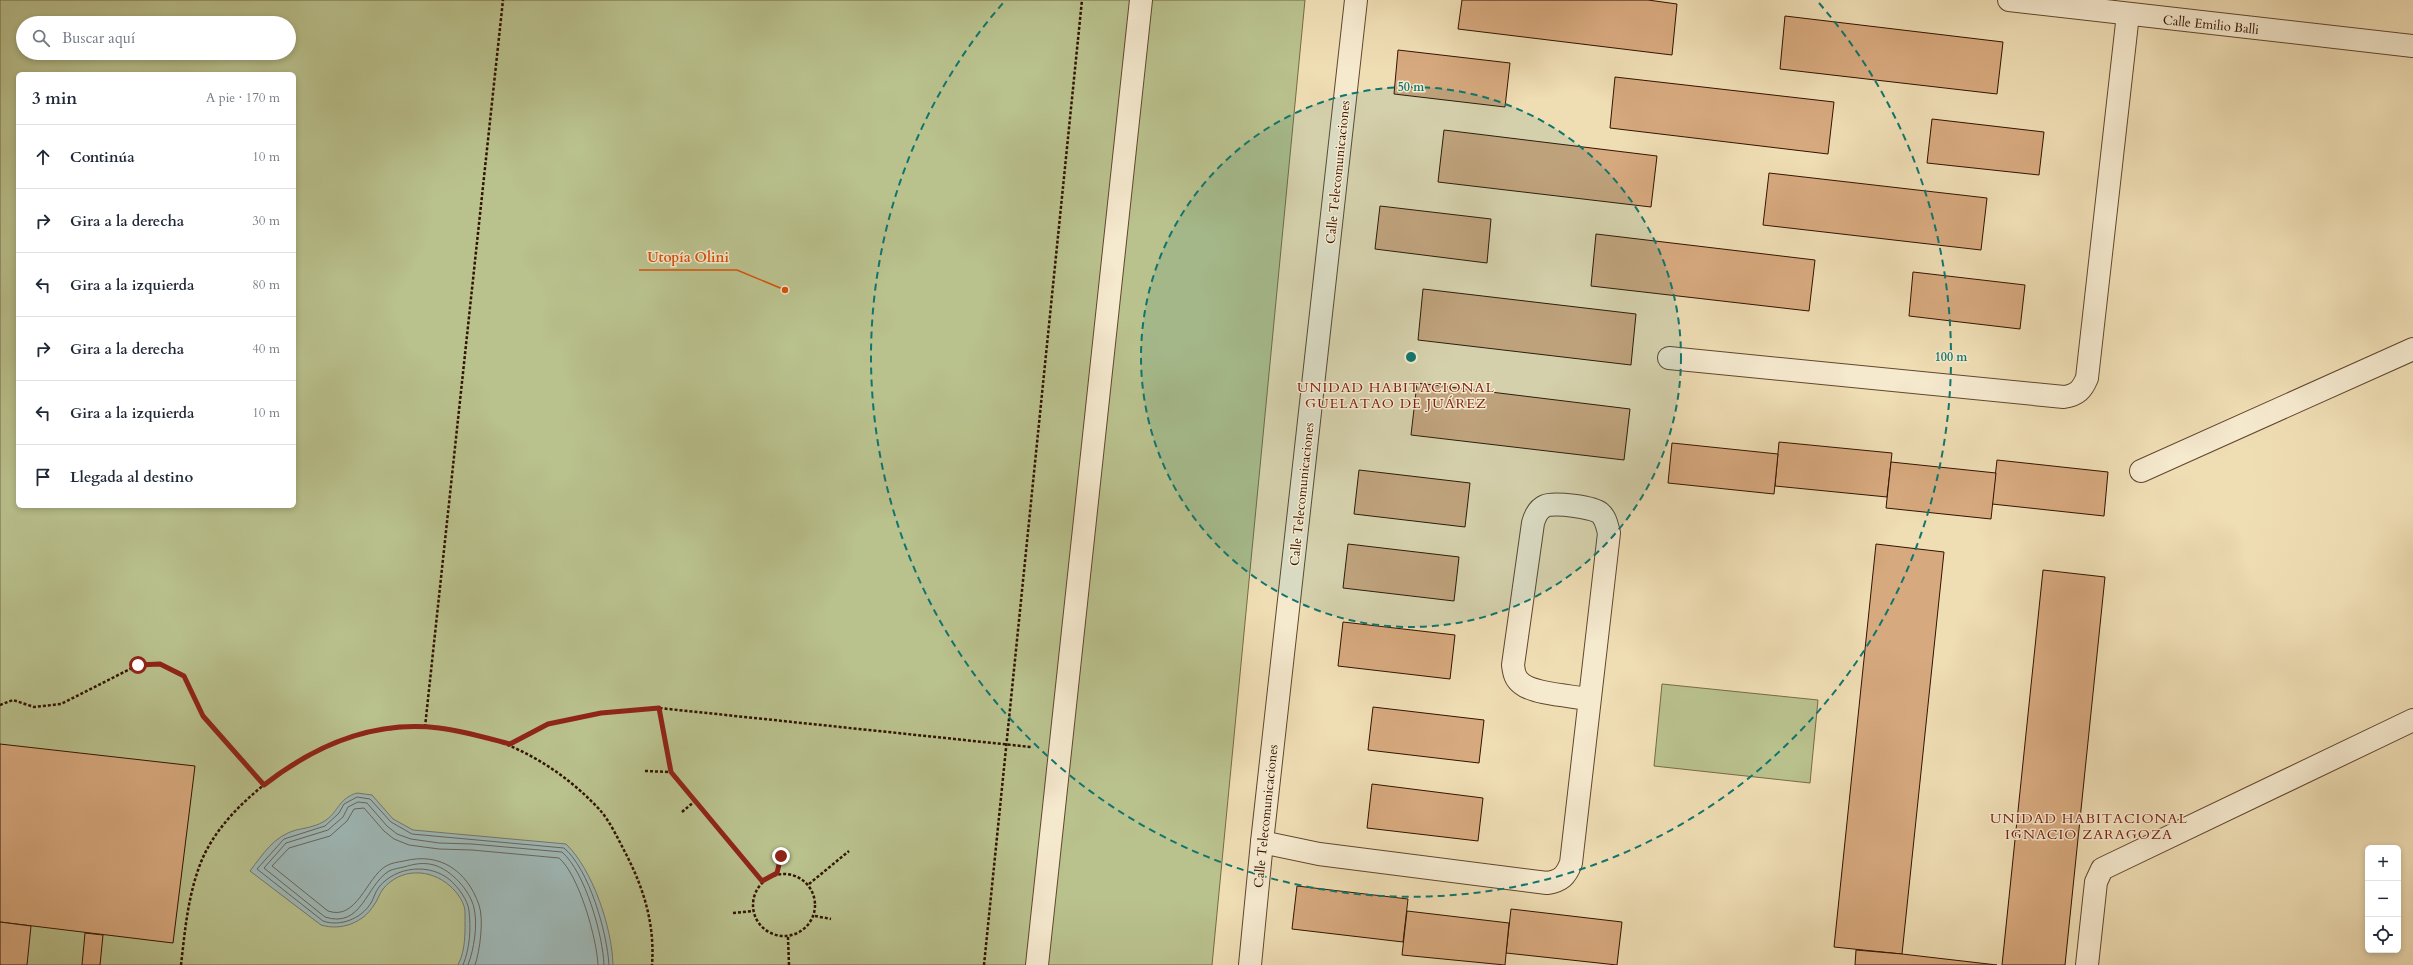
<!DOCTYPE html>
<html lang="es">
<head>
<meta charset="utf-8">
<style>
	:root { --surface:#fff; --page:#f6f6f7; --text:#1f2937; --muted:#747a83; --line:#e0e1e3 }
	body { margin:0; font-family:Cardo,serif; background:var(--page); color:var(--text) }
	.controls { position:absolute; right:12px; bottom:12px; display:grid; overflow:hidden; border-radius:6px; box-shadow:0 2px 6px #0003 }
	.controls button { width:36px; height:36px; display:grid; place-items:center; padding:0; border:0; border-bottom:1px solid var(--line); background:var(--surface); color:var(--text); font:20px sans-serif }
	.stop { position:absolute; width:12px; height:12px; margin:-9px; border:3px solid #8f2418; border-radius:50%; background:#fff }
	.stop.end { background:#8f2418; border-color:#fff; box-shadow:0 1px 4px #0008 }
	.list { margin:0; padding:0; list-style:none }
	h2 { display:flex; justify-content:space-between; align-items:center; height:52px; margin:0; padding:0 16px; font-size:17px }
	h2 small { font-size:13px; font-weight:400; color:var(--muted) }
	.list li { display:grid; grid-template-columns:26px 1fr auto; gap:12px; align-items:center; box-sizing:border-box; height:64px; padding:0 16px; border-top:1px solid var(--line) }
	.list b { display:block; font-size:15px; white-space:nowrap }
	.list em { font-size:13px; font-style:normal; color:var(--muted) }
	.icon { flex:none; width:22px; height:22px; fill:none; stroke:currentColor; stroke-width:2; stroke-linecap:round; stroke-linejoin:round }
	.map { position:relative; flex:none; width:2413px; height:965px; overflow:hidden }
	.search { position:absolute; background:var(--surface); box-shadow:0 2px 6px #0003; left:16px; top:16px; width:280px; height:44px; display:flex; align-items:center; gap:10px; box-sizing:border-box; padding:0 14px; border-radius:22px; color:var(--muted); font-size:15px }
	.panel { position:absolute; background:var(--surface); box-shadow:0 2px 6px #0003; left:16px; top:72px; width:280px; height:436px; border-radius:6px }
	.map>svg:first-child { display:block }
	.green { fill:#b9c18d; stroke:#766a46; fill-rule:evenodd }
	.water { fill:#9fb9b8; stroke:#73776e }
	.lines { fill:none; stroke-linecap:round; stroke-linejoin:round }
	.shore { stroke:#68665c; stroke-width:1 }
	.building { fill:#d7a97e; stroke:#321300 }
	.minor-casing { stroke:#61462d; stroke-width:24 }
	.path { stroke:#321300; stroke-width:2.5; stroke-dasharray:3 2; stroke-linecap:butt }
	.minor { stroke:#f5e9ce; stroke-width:22 }
	.route { stroke:#8f2418; stroke-width:5 }
	.ring { fill:none; stroke:#0f766e; stroke-width:2; stroke-dasharray:7 5 }
	.labels { text-anchor:middle; stroke-width:3; stroke-linejoin:round; paint-order:stroke }
	.street-label { font-size:13px; fill:#321300; stroke:#f5e9ce }
	.neighbourhood-label { font-size:14px; letter-spacing:1px; fill:#7a1f14; stroke:#f5e9ce }
	.centre { fill:#0f766e; stroke:#f5e9ce; stroke-width:2 }
	.ring-label { font-size:12px; text-anchor:middle; font-weight:bold; fill:#0f766e; stroke:#f5e9ce; stroke-width:3; stroke-linejoin:round; paint-order:stroke }
	.leader { fill:none; stroke:#d6520b; stroke-width:1.5 }
	.callout-dot { fill:#d6520b; stroke:#f5e9ce; stroke-width:1.5 }
	.callout-label { font-size:14px; text-anchor:middle; font-weight:bold; fill:#d6520b; stroke:#f5e9ce; stroke-width:3; stroke-linejoin:round; paint-order:stroke }
</style>
</head>
<body>
<div class="map">
<svg width="2413" height="965" viewBox="0 0 2413 965">
	<rect width="100%" height="100%" fill="#efddb4"/>
	<filter id="stains"><feTurbulence type="fractalNoise" baseFrequency=".005" numOctaves="4"/><feColorMatrix values="0 0 0 0 .2 0 0 0 0 .09 0 0 0 0 .02 0 0 0 .5 -.17"/></filter>
	<radialGradient id="worn" r=".72"><stop offset=".6" stop-color="#630" stop-opacity="0"/><stop offset="1" stop-color="#630" stop-opacity=".3"/></radialGradient>
	<g class="green">
		<path d="M0 0H1305L1212 965H0ZM23 23H289V53H23ZM18 74H294V506H18Z"/>
		<polygon points="1662,684 1818,700 1810,783 1654,766"/>
	</g>
	<path class="water" d="M357 793 372 795 393 819 413 830 566 844C593 870 612 928 613 965H458C466 949 465 932 465 914 466 904 457 892 450 886 430 868 400 868 383 889 379 894 378 900 374 905 363 923 341 931 321 925L250 871C263 854 274 836 296 830 305 828 314 827 323 822 339 813 337 799 357 793Z"/>
	<g class="lines">
		<g class="shore">
			<path d="M463 965C470 948 471 929 469 911 468 900 458 887 450 880 430 863 396 866 379 887 375 892 374 898 371 903 361 919 340 927 323 921L257 869 284 839 325 826 339 813 344 804 357 797 370 799 391 822 412 834 564 848C589 869 607 932 609 965"/>
			<path d="M468 965C474 949 478 925 474 908 470 890 451 870 434 865 423 862 414 864 404 867 399 868 393 869 389 871 366 885 362 929 325 917L264 868 286 843 328 830 343 817 348 807 358 802 367 803 387 826 397 834 411 839 439 843 472 844 562 852C585 872 603 935 604 965"/>
			<path d="M475 965C480 951 484 919 479 905 467 870 439 852 404 861 398 862 391 863 386 866 366 878 357 921 328 911L272 866 289 848 330 836 347 821 354 809 364 808 384 831 394 839 409 845 439 849 472 850 559 858C579 875 597 939 598 965"/>
		</g>
	</g>
	<g class="building">
		<polygon points="1462,0 1648,0 1677,4 1672,55 1458,29"/>
		<polygon points="1785,16 2003,42 1997,94 1780,69"/>
		<polygon points="1398,50 1510,63 1505,107 1394,94"/>
		<polygon points="1615,77 1834,102 1828,154 1610,128"/>
		<polygon points="1932,119 2044,132 2039,175 1927,163"/>
		<polygon points="1444,130 1657,156 1651,207 1438,182"/>
		<polygon points="1769,173 1987,198 1981,250 1763,225"/>
		<polygon points="1380,206 1491,219 1487,263 1375,249"/>
		<polygon points="1596,234 1815,260 1809,311 1591,286"/>
		<polygon points="1913,272 2025,285 2020,329 1909,316"/>
		<polygon points="1423,289 1636,314 1631,365 1418,340"/>
		<polygon points="1417,383 1630,409 1624,460 1411,435"/>
		<polygon points="1779,442 1892,453 1887,497 1775,486"/>
		<polygon points="1672,443 1778,454 1774,494 1668,483"/>
		<polygon points="1997,460 2108,472 2104,516 1992,504"/>
		<polygon points="1891,462 1996,473 1991,519 1886,508"/>
		<polygon points="1359,470 1470,483 1465,527 1354,514"/>
		<polygon points="1348,544 1459,557 1454,601 1343,588"/>
		<polygon points="1876,544 1944,552 1902,954 1834,947"/>
		<polygon points="2043,570 2105,577 2065,965 2002,965"/>
		<polygon points="1343,622 1455,635 1450,679 1338,666"/>
		<polygon points="1373,707 1484,720 1479,763 1368,750"/>
		<polygon points="0,744 195,766 173,943 0,922"/>
		<polygon points="1372,784 1483,798 1478,841 1367,828"/>
		<polygon points="1297,886 1408,899 1403,942 1292,929"/>
		<polygon points="1511,909 1622,922 1617,965 1506,953"/>
		<polygon points="1407,911 1509,923 1505,965 1402,955"/>
		<polygon points="0,922 31,926 27,965 0,965"/>
		<polygon points="85,933 103,935 100,965 82,965"/>
		<polygon points="1856,950 1902,954 1997,965 1855,965"/>
	</g>
	<g class="lines">
		<defs>
			<g id="minor">
				<polyline points="2009,0 2413,46"/>
				<path d="M1669 358 2064 397C2077 395 2082 390 2087 378L2128 14"/>
				<polyline points="2141,471 2413,349"/>
				<path d="M1262 842 1319 854 1547 883C1561 881 1566 876 1571 863L1609 533C1607 526 1606 518 1600 513 1593 507 1554 502 1545 506 1538 509 1535 516 1533 523L1513 665C1514 673 1515 679 1522 684 1534 694 1572 696 1588 699"/>
				<polyline points="1037,965 1141,0"/>
				<polyline points="1250,965 1262,842 1356,0"/>
				<polyline points="2087,965 2096,882 2102,869 2413,720"/>
			</g>
		</defs>
		<use href="#minor" class="minor-casing"/>
		<g class="path">
			<polyline points="0,705 13,700 34,707 61,704 138,665 160,664 184,676 203,716 264,785"/>
			<polyline points="659,708 671,772 762,881"/>
			<polyline points="425,727 503,0"/>
			<polyline points="511,744 548,724 601,713 659,708 1031,747"/>
			<polyline points="645,771 671,772"/>
			<polyline points="682,812 695,801"/>
			<polyline points="777,873 781,856"/>
			<circle cx="784" cy="905" r="31"/>
			<polyline points="809,884 849,851"/>
			<polyline points="733,913 753,911"/>
			<polyline points="815,916 831,919"/>
			<polyline points="788,937 789,965"/>
			<path d="M181 965C185 930 188 895 201 862 215 828 242 802 270 780 374 699 509 713 599 809 610 821 618 839 626 854 644 889 655 925 652 965"/>
			<polyline points="984,965 1082,0"/>
		</g>
		<use href="#minor" class="minor"/>
	</g>
	<g class="lines">
		<path class="route" d="M138 665 160 664 184 676 203 716 264 785C314 746 373 720 439 728 463 731 487 738 510 744L548 724 601 713 659 708 671 772 762 881 777 873 781 856"/>
	</g>
	<circle cx="1411" cy="357" r="270" fill="#0f766e" fill-opacity=".12"/>
	<g class="ring">
		<circle cx="1411" cy="357" r="270"/>
		<path d="M1819 3A540 540 0 1 1 1003 3"/>
	</g>
	<g class="labels">
		<g class="street-label">
			<text transform="translate(2211 24) rotate(6)" y="5">Calle Emilio Balli</text>
			<text transform="translate(1337 172) rotate(-84)" y="5">Calle Telecomunicaciones</text>
			<text transform="translate(1301 494) rotate(-84)" y="5">Calle Telecomunicaciones</text>
			<text transform="translate(1265 816) rotate(-84)" y="5">Calle Telecomunicaciones</text>
		</g>
		<g class="neighbourhood-label">
			<text x="1396" y="392">UNIDAD HABITACIONAL<tspan x="1396" dy="16">GUELATAO DE JUÁREZ</tspan></text>
			<text x="2089" y="823">UNIDAD HABITACIONAL<tspan x="2089" dy="16">IGNACIO ZARAGOZA</tspan></text>
		</g>
	</g>
	<circle cx="1411" cy="357" r="6" class="centre"/>
	<g class="ring-label">
		<text x="1411" y="91">50 m</text>
		<text x="1951" y="361">100 m</text>
	</g>
	<path class="leader" d="M785 290L737 270H639"/>
	<circle class="callout-dot" cx="785" cy="290" r="4"/>
	<g class="callout-label">
		<text x="688" y="262">Utopía Olini</text>
	</g>
	<rect width="100%" height="100%" filter="url(#stains)"/>
	<rect width="100%" height="100%" fill="url(#worn)"/>
</svg>
<div class="controls">
<button>+</button>
<button>−</button>
<button><svg class="icon" aria-label="locate" viewBox="0 0 24 24"><circle cx="12" cy="12" r="6"/><path d="M12 2v4M12 18v4M2 12h4M18 12h4"/></svg></button>
</div>
<div class="stop" style="left:138px;top:665px"></div>
<div class="stop end" style="left:781px;top:856px"></div>
<div class="search"><svg class="icon" aria-label="search" viewBox="0 0 24 24"><circle cx="10" cy="10" r="6"/><path d="M15 15l6 6"/></svg>Buscar aquí</div>
<section class="panel">
<h2>3 min<small>A pie · 170 m</small></h2>
<ul class="list">
<li><svg class="icon" aria-label="ahead" viewBox="0 0 24 24"><path d="M12 20V5M6 11l6-6 6 6"/></svg><div><b>Continúa</b></div><em>10 m</em></li>
<li><svg class="icon" aria-label="right" viewBox="0 0 24 24"><path d="M7 20v-9h11M14 6l5 5-5 5"/></svg><div><b>Gira a la derecha</b></div><em>30 m</em></li>
<li><svg class="icon" aria-label="left" viewBox="0 0 24 24"><path d="M17 20v-9H6M10 6l-5 5 5 5"/></svg><div><b>Gira a la izquierda</b></div><em>80 m</em></li>
<li><svg class="icon" aria-label="right" viewBox="0 0 24 24"><path d="M7 20v-9h11M14 6l5 5-5 5"/></svg><div><b>Gira a la derecha</b></div><em>40 m</em></li>
<li><svg class="icon" aria-label="left" viewBox="0 0 24 24"><path d="M17 20v-9H6M10 6l-5 5 5 5"/></svg><div><b>Gira a la izquierda</b></div><em>10 m</em></li>
<li><svg class="icon" aria-label="arrive" viewBox="0 0 24 24"><path d="M6 21V4h12l-3 4 3 4H6"/></svg><div><b>Llegada al destino</b></div></li>
</ul>
</section>
</div>
</body>
</html>
